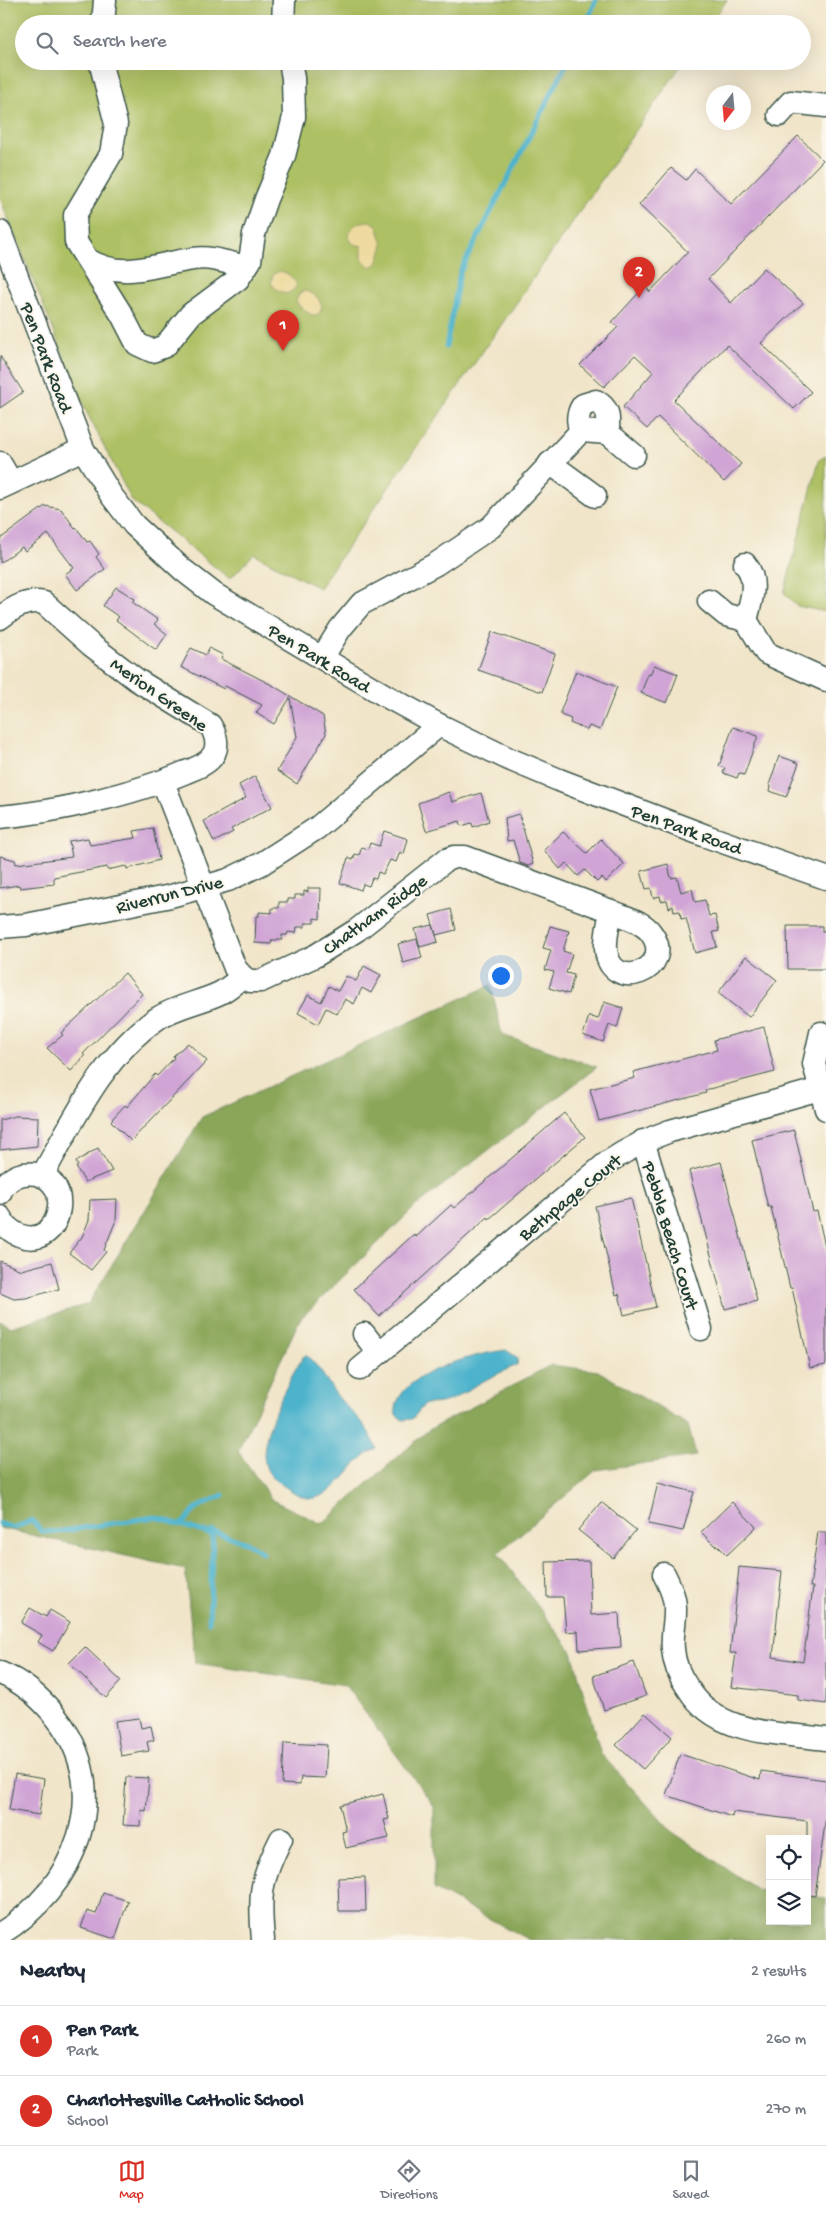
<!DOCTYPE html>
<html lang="en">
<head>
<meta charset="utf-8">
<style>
	:root { --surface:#fff; --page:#f2f2f3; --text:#1f2937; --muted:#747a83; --line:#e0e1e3; --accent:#d93025 }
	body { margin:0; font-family:"Gochi Hand",sans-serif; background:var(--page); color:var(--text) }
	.controls { position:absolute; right:15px; bottom:15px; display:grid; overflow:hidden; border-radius:0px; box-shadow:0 5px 20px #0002 }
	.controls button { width:45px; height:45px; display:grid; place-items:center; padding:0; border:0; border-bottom:1px solid var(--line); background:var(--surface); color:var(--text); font:25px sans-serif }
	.compass { position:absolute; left:706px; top:85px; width:45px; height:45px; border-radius:50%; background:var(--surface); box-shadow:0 5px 20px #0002; rotate:196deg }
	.you { position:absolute; left:500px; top:975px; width:18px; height:18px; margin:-12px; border:4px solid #fff; border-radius:50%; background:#1a73e8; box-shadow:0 0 0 8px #1a73e833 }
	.badge { display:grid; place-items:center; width:32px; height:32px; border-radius:50%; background:var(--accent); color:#fff; font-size:16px; font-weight:700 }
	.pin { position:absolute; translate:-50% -41px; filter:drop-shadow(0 1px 2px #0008) }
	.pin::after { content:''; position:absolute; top:26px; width:18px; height:15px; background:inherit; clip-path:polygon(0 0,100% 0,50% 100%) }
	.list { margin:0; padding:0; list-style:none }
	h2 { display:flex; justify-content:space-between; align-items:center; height:65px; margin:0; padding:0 20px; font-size:21px }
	h2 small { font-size:16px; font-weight:400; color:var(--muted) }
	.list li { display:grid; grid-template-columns:32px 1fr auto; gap:15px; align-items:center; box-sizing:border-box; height:70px; padding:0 20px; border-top:1px solid var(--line) }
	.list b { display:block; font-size:19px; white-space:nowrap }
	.list p { margin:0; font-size:16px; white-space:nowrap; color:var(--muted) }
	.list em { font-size:16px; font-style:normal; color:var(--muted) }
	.icon { flex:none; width:28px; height:28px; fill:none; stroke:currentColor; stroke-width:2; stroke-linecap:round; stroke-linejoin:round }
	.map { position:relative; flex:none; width:826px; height:1940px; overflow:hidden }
	.search { position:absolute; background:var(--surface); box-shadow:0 5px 20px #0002; left:15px; right:15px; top:15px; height:55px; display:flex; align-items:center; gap:12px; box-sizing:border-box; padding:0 18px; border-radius:28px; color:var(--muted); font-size:19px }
	.sheet { height:205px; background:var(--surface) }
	nav { display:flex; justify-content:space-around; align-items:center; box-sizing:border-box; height:70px; border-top:1px solid var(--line); background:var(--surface); font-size:14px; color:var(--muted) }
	nav a { display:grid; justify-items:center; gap:2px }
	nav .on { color:var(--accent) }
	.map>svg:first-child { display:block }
	.green { fill:#adc063; stroke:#667e4c }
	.forest { fill:#8aa659; stroke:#547246 }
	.sand { fill:#eeda9e; stroke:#868c69 }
	.water { fill:#4db3cc; stroke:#367880 }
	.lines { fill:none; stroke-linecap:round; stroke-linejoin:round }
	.stream { stroke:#4db3cc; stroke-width:5 }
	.building { fill:#d0a5d5 }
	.minor-casing { stroke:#3e564a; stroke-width:25 }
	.minor { stroke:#fff; stroke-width:22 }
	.labels { text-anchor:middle; stroke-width:4; stroke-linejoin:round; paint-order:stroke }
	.street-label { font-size:19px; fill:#1f3d34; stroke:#fbf7ec }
</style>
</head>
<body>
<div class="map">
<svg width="826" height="1940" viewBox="0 0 826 1940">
	<rect width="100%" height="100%" fill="#fbf7ec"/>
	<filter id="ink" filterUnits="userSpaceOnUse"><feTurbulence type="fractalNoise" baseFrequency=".02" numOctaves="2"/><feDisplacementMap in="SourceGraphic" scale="10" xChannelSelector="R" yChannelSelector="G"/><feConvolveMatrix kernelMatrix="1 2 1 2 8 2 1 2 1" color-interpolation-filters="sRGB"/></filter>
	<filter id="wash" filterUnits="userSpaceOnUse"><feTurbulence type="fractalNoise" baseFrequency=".0096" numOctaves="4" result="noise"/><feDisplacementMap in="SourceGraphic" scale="20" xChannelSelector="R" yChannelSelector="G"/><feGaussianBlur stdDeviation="1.12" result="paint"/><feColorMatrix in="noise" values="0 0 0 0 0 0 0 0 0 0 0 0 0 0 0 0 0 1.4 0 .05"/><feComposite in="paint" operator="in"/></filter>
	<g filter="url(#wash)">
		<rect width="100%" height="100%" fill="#f1e5c9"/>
		<g class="green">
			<polygon points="0,0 727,0 710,24 24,24 24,61 684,61 319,588 254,554 230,579 132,501 87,413 0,198"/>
			<polygon points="826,456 826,612 797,606 784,593 819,460"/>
		</g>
		<polygon class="forest" points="491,985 502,1035 597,1067 417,1205 300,1319 238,1451 272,1500 322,1524 427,1431 551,1365 598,1371 688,1425 696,1456 596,1470 498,1553 572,1652 601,1754 671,1831 758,1890 770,1892 770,1921 807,1921 807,1896 826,1898 826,1940 529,1940 434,1889 434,1806 345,1685 195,1663 185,1569 0,1528 0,1321 11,1327 88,1304 202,1117"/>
		<g class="sand">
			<path d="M370 221 377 225 383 245 377 264 370 267 362 259V246L353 244 348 236C352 224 358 222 370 221Z"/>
			<path d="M279 271C288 273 293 277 297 285L292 291 286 294 277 290 271 283 273 275Z"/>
			<path d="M305 291C315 294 319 297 322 307L319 314 312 315 299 306 296 300 300 293Z"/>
		</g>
		<g class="water">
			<path d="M506 1350 518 1358 517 1365C504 1371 492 1376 480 1383 457 1395 455 1404 425 1404L412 1419 403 1420 396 1415C391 1374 475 1354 506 1350Z"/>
			<path d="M306 1355C318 1365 326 1380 335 1393 352 1415 366 1421 377 1449 352 1458 342 1491 315 1498 306 1500 294 1493 287 1488 280 1484 268 1475 266 1467 256 1440 289 1380 303 1357Z"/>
		</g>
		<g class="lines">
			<g class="stream">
				<polyline points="586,24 596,0"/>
				<polyline points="446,347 460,272 568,61"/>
				<polyline points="0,1524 15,1528 32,1520 41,1531 56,1532 155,1517 213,1535 209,1622"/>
				<polyline points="182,1524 198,1507 223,1495"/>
				<polyline points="213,1535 212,1531 248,1543 263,1553"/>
			</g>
		</g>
		<g id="blocks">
			<g class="building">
				<polygon points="798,136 823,160 708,279 731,303 764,268 803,303 761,343 811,392 794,409 727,345 674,400 741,464 724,482 658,417 647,429 623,407 653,372 635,355 604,387 580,365 618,327 612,322 645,286 650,292 688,252 639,205 671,168 686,180 695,169 731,204"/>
				<polygon points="0,356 23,392 0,408"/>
				<polygon points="45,506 61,509 75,528 76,527 87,542 90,541 99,554 96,557 105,569 77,590 65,574 74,568 48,534 25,551 22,547 0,563 0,539"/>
				<polygon points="116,587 135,599 132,602 158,620 154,624 167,634 156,650 116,620 119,617 103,606"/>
				<polygon points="492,632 555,654 542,692 478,670"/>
				<polygon points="191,648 206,655 209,648 223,655 221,659 272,685 323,716 326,734 297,784 277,771 297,737 290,698 274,724 256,713 262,705 225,686 224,689 181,667"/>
				<polygon points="654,665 678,674 667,703 641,693 648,674 650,675"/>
				<polygon points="576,671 617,687 600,730 589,726 587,730 570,723 571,719 561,715 561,710"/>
				<polygon points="733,727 758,736 744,775 739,773 737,778 723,773 725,768 719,766"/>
				<polygon points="779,756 799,763 786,797 770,791 771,786 769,785"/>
				<polygon points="255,776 272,807 231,829 233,832 214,842 204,821 246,798 239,785"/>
				<polygon points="449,792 452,802 481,793 489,821 473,827 472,823 461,826 460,821 426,831 418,803"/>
				<polygon points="519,814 533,864 528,866 520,863 513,840 507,841 505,818"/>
				<polygon points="153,828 159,860 127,869 126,866 107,870 107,867 54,877 54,884 20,888 19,885 0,888 0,856 15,860 16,864 72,857 69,841 88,838 90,845 136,838 134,831"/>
				<polygon points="384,831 408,839 404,854 400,852 396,862 390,860 383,874 378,872 376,879 372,878 369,886 363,884 361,890 340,883 348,858 353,860 355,854 359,855 362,847 368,849 370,843 379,846"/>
				<polygon points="563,832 587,853 601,839 624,864 606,882 602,877 597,882 585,870 578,876 566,863 560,869 544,850"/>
				<polygon points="668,864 671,878 677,877 681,892 692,889 695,902 705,900 709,916 715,915 719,931 713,932 717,947 695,953 686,918 681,919 680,911 674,912 673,906 669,908 667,900 661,901 660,896 653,898 651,888 646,889 641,871"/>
				<polygon points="308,888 321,888 320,919 314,918 314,923 305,923 305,927 297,927 296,933 288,932 287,935 282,935 282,940 272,940 271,944 255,943 256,916 259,916 259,912 272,913 272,908 279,908 279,902 288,902 288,899 295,899 295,895 304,895 304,891 308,892"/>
				<polygon points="451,909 456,930 436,935 430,915"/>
				<polygon points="433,925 438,942 420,947 415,929"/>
				<polygon points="550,926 569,931 563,951 572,954 566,973 574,975 569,994 549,988 554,972 545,970 551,950 543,948"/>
				<polygon points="787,926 822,926 822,931 826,931 826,969 788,969"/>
				<polygon points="417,939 422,958 403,963 398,944"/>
				<polygon points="746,956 777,980 749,1017 718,993"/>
				<polygon points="364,966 381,975 371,993 362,988 354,1004 345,999 337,1014 326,1008 318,1024 298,1013 308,995 321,1002 329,986 338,991 346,976 356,981"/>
				<polygon points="125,973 142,994 83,1054 85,1056 71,1071 47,1048 63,1035 61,1033"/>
				<polygon points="604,1002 623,1008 617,1028 609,1025 603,1042 583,1035 589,1016 598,1019"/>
				<polygon points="764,1027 775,1072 705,1090 706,1093 599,1121 590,1089 635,1078 633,1072 717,1050 714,1040"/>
				<polygon points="188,1043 207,1061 131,1141 111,1121 113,1118 125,1105 127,1107 155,1074 157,1076 174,1058 173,1056"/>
				<polygon points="564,1113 585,1137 489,1219 488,1217 379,1316 354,1289 414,1234 416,1237 451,1205 454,1208"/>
				<polygon points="15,1116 38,1117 37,1146 0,1150 0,1120"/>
				<polygon points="794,1130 813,1212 817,1211 826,1251 826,1365 810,1368 792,1288 790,1288 771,1207 768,1207 752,1140"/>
				<polygon points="98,1148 112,1171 85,1182 76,1167 78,1166 76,1162"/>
				<polygon points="721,1162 757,1301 725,1309 689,1171"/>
				<polygon points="631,1198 656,1307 624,1315 619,1294 616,1295 595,1206"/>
				<polygon points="117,1199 116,1220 104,1250 106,1252 91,1270 69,1253 82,1237 89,1220 90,1200"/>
				<polygon points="0,1261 21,1270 52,1262 59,1289 26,1298 14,1299 0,1293"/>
				<polygon points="658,1483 694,1492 683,1531 648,1524"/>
				<polygon points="601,1502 636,1530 613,1558 578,1530"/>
				<polygon points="732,1502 756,1527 727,1555 717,1545 715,1546 701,1532"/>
				<polygon points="818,1532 826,1532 826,1704 798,1700 798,1695 731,1687 736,1653 730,1653 739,1567 782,1571 773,1657 803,1662 813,1587 810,1587"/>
				<polygon points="589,1561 591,1615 619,1613 621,1647 579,1650 578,1631 566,1632 563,1597 547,1597 546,1562"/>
				<polygon points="30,1608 46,1617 50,1610 70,1622 53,1651 38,1642 42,1635 21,1623"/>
				<polygon points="85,1647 121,1681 106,1698 69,1663"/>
				<polygon points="634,1662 646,1696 604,1710 593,1676"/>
				<polygon points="645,1713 672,1737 643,1769 616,1745"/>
				<polygon points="139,1718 141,1728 151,1726 154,1740 147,1742 149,1751 121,1756 115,1721"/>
				<polygon points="284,1743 327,1745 325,1778 301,1777 300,1785 282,1784"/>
				<polygon points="680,1754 760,1780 761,1771 826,1780 826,1816 815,1896 807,1895 807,1821 733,1812 732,1817 666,1795"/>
				<polygon points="15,1774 44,1779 39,1815 9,1810"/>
				<polygon points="126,1777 149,1778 146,1811 141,1810 140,1826 123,1825"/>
				<polygon points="383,1794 389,1819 384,1820 389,1838 346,1848 342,1832 346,1831 340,1805"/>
				<polygon points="365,1877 366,1911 339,1911 338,1878"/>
				<polygon points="103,1893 128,1901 115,1939 81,1928 87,1911 96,1914"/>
			</g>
		</g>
	</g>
	<g filter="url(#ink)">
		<use href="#blocks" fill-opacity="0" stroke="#3e564a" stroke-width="1"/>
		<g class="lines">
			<defs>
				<g id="minor">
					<polyline points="103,24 105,0"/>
					<polyline points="283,24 284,0"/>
					<polyline points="100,61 116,124 111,154 75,215 76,242 122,315 137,344 152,351 165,346 191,314 238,279 250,261 254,234 266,199 284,156 294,117 293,78 290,61"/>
					<polyline points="779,115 791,102 826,106"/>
					<polyline points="0,232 83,449 111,495 134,525 183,570 214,594 386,696 439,725 509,759 559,780 706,836 826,878"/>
					<path d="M88 260C125 281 154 264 193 259 211 256 229 263 246 267"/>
					<path d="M608 433 581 431C577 421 577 414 583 405L596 401C611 410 608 418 608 433L634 455"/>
					<polyline points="0,463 11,482"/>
					<polyline points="550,463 595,496"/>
					<polyline points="0,488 83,449"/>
					<path d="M709 601 726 615 746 620C751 601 759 580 745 564"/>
					<path d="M0 618C13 608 27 599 44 603L91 645 137 680 210 725C217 736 220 750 209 760 203 766 194 769 186 772 134 794 57 812 0 817"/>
					<polyline points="746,620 766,653 826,680"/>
					<polyline points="322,658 340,629 361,604 436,564 491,527 581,431"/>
					<polyline points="163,782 235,968 243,977"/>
					<path d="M611 911C624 917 643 921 651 933 678 969 610 996 606 949 605 937 609 923 611 911Z"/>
					<polyline points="0,927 26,925 171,896 228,880 261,864 317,828 439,725"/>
					<polyline points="821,1033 814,1064 826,1109"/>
					<polyline points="643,1141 701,1329"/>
					<path d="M42 1176C73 1121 104 1054 158 1018 177 1006 198 1003 218 994 227 990 235 982 243 977L250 981H261L315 956 357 930 446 860 454 857H465L611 911"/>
					<path d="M0 1193C3 1184 13 1176 23 1174 79 1167 64 1253 19 1235 10 1231 4 1225 0 1217"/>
					<polyline points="364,1334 379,1353"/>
					<path d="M360 1369 608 1162C628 1149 647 1139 670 1131L820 1089"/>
					<path d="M664 1574C668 1582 672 1590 674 1599 678 1615 671 1632 673 1649 674 1663 680 1677 688 1688 717 1736 776 1732 826 1739"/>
					<path d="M0 1673C23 1682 41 1698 56 1717 116 1792 75 1889 0 1934"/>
					<path d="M263 1940C259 1894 260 1881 281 1839"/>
				</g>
			</defs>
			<use href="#minor" class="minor-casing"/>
			<use href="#minor" class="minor"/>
		</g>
	</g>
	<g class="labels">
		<g class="street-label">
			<text transform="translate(48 357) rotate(69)" y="7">Pen Park Road</text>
			<text transform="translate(320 657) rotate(31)" y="7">Pen Park Road</text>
			<text transform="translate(160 693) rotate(35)" y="7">Merion Greene</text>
			<text transform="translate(687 828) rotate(20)" y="7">Pen Park Road</text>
			<text transform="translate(169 893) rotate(-14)" y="7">Riverrun Drive</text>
			<text transform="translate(374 913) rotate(-36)" y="7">Chatham Ridge</text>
			<text transform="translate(569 1196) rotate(-39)" y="7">Bethpage Court</text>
			<text transform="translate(672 1235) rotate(73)" y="7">Pebble Beach Court</text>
		</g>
	</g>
</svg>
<div class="controls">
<button><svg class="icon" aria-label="locate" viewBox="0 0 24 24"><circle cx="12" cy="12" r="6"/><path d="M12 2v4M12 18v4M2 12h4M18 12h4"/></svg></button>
<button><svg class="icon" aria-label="layers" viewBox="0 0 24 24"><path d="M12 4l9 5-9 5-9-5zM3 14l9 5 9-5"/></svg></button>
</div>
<svg class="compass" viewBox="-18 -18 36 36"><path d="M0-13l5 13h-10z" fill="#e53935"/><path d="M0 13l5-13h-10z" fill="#747a83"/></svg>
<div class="you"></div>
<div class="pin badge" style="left:283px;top:351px">1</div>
<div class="pin badge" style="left:639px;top:298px">2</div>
<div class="search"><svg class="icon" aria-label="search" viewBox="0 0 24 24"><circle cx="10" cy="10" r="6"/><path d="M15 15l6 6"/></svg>Search here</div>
</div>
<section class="sheet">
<h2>Nearby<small>2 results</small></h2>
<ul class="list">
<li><span class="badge">1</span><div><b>Pen Park</b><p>Park</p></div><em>260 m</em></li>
<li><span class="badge">2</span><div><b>Charlottesville Catholic School</b><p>School</p></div><em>270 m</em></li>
</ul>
</section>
<nav>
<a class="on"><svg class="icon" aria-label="map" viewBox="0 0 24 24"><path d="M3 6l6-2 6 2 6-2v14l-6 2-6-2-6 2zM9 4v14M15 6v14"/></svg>Map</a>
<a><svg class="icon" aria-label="directions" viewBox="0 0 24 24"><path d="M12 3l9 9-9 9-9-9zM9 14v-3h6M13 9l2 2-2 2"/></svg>Directions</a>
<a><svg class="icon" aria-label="saved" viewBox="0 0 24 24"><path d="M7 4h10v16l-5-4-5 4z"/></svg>Saved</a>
</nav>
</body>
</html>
